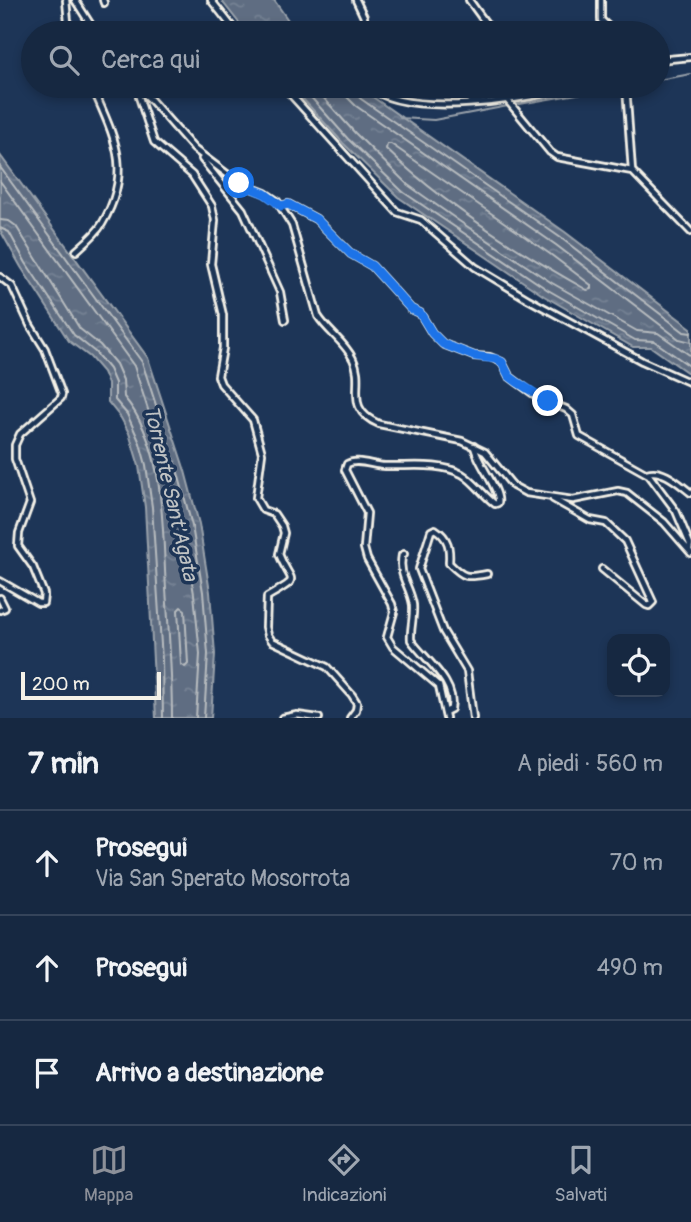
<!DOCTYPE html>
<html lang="it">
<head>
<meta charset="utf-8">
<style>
	:root { --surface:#162841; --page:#1f3048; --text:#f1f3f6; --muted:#9ea6b1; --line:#35445a; --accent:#8c9099 }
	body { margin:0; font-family:Pangolin,sans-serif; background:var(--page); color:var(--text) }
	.controls { position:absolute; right:21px; bottom:21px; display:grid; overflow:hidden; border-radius:14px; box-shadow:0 4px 10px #0003 }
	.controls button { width:63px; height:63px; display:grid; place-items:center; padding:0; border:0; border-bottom:2px solid var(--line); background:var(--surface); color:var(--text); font:35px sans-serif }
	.scale { position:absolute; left:21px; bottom:18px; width:140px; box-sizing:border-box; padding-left:7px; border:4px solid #f4f1e8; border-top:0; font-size:19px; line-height:24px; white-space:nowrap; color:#f4f1e8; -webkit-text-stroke:5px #1d3557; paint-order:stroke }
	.stop { position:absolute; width:21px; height:21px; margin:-16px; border:5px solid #1a73e8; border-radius:50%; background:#fff }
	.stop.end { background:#1a73e8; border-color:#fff; box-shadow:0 2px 7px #0008 }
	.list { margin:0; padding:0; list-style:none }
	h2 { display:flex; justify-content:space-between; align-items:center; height:91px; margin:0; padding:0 28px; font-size:30px }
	h2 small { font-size:23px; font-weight:400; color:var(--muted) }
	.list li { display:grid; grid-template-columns:46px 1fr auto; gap:21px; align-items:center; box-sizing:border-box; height:105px; padding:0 28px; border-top:2px solid var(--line) }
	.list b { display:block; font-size:26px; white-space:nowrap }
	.list p { margin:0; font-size:23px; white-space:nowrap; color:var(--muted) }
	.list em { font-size:23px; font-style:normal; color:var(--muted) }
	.icon { flex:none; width:38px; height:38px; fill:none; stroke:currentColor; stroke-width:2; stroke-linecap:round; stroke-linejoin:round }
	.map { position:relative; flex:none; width:691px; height:718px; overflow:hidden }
	.search { position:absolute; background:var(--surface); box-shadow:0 4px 10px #0003; left:21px; right:21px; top:21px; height:77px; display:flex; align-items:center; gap:18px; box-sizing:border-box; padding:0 24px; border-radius:38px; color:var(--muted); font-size:26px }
	.sheet { height:406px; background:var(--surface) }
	nav { display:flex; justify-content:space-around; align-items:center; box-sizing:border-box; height:98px; border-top:2px solid var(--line); background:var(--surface); font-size:19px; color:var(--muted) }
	nav a { display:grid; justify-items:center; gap:4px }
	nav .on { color:var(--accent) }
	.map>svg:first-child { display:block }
	.water { fill:url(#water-ripples); stroke:#9aa2ab; stroke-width:2 }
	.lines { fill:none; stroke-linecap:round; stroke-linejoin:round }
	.shore { stroke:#b8bcbf; stroke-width:2 }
	.stream { stroke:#9aa2ab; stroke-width:2 }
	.minor-casing { stroke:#f4f1e8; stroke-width:10 }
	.minor { stroke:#1d3557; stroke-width:4.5 }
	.route { stroke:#1a73e8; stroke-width:9 }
	.labels { text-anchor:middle; stroke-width:7; stroke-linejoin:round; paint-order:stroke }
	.water-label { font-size:21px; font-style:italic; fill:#c0c3c4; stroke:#1d3557 }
</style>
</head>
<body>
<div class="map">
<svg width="691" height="718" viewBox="0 0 691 718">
	<defs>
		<pattern id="water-ripples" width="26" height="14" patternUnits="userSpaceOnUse" patternTransform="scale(1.75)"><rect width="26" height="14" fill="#5e6d82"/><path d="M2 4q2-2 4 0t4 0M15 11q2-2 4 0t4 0" fill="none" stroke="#768294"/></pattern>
	</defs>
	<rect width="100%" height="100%" fill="#1d3557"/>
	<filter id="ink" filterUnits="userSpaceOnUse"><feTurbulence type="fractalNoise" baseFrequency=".0143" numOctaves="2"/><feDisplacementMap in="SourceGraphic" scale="14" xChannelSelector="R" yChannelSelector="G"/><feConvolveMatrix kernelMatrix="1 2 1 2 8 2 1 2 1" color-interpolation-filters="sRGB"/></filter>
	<g filter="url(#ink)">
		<g class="water">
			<polygon points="221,0 274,0 297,33 247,33"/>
			<polygon points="291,86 357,86 565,232 691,328 691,375 651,347 633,347 544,296 398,197 343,143"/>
			<polygon points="0,155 148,358 185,471 199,524 210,592 215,654 211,718 156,718 145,507 139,466 129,433 121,418 108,402 108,384 103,372 90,357 69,341 21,267 0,230"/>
		</g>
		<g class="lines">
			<g class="shore">
				<polyline points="301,86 348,139 403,192 548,290 635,340 654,341 691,367"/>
				<polyline points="313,86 355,133 408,185 459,221 552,283 637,331 658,333 691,356"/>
				<polyline points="344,86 346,96 356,106 556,245 679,339 691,342"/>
				<polyline points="353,86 354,92 361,99 561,238 684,332 691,333"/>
				<path d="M387 144H391L550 254 591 285V289L587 290C519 252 443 204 386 149Z"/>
				<polyline points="0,167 142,362 178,473 192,526 203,592 208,654 204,718"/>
				<polyline points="0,181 134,366 169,475 183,528 194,594 200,654 196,718"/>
				<path d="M0 220 9 221 16 226 80 329 100 345 116 364 123 380 124 397C166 447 162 526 166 589 169 632 172 675 172 718"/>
				<polyline points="0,228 9,232 26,263 74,335 95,352 109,369 115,383 115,400 127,414 140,443 146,465 152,507 162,660 163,718"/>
				<polygon points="181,607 185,610 188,664 185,667 181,664 178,610"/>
			</g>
			<g class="stream">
				<polyline points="658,80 691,74"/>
				<polyline points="514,105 623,86"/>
				<polyline points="400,118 434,120 508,106"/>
			</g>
			<defs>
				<g id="minor">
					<polyline points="66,0 69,33"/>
					<polyline points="75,0 96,33"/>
					<polyline points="103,0 104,3"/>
					<polyline points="211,0 237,33"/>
					<polyline points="356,0 364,17 364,33"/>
					<polyline points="469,0 493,33"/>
					<polyline points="601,0 601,20 615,33"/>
					<polyline points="658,60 691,57"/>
					<path d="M136 86 151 100 194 149 239 183 265 193 277 201 292 225 318 316C328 332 345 342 353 359 366 384 342 408 379 424L462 441 485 452 513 486 526 493 573 500 618 491 627 493 664 522 691 553"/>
					<polyline points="283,86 397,212 421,220 475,267 528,299 642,361 691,383"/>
					<path d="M368 86C408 120 529 99 577 86"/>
					<polyline points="626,86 632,171 691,232"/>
					<path d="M140 91 139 97 154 142 192 175 212 206 215 220 211 264 223 315V348L218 376 221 384 253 420 262 453 256 498 263 510 274 514 282 526 284 533 279 554C291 585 303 576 267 597L266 627 268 635 272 641 327 667 352 695 357 703 356 710 350 718"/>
					<polyline points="508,101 550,152 557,157 632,171"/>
					<polyline points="470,102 483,98 497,88 521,86"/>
					<polyline points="202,159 243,210 280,292 285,320"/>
					<polyline points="281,206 288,204 316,219 351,254 372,266 411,309 420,313 432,333 443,344 474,356 490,357 502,362 509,376 517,382 539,398 566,409 573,415 579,436 649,475 676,511 690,544 689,550"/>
					<path d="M76 251C85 243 96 234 102 224 134 170 114 137 92 86"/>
					<polyline points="0,277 12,286 30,325 45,349 62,394 61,398 20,434 15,445 15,459 30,503 19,533 18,546 33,567 44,594 43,603 38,603 0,581"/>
					<path d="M647 473C663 468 679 484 691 493"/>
					<polyline points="553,499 590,520 606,523 625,541 653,602 649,606 646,605 602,569"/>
					<path d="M404 554 402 555C398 577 410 585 413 605 414 618 410 629 411 640 425 660 457 682 451 709L445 712"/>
					<polyline points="0,598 5,608 0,610"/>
					<polyline points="282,718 297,715 319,718"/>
					<path d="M446 718 439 686 393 647 387 637 394 612 392 604 367 559 364 548 367 513 345 470 347 464C357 458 373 466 385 466 409 467 439 462 462 474 474 481 483 495 495 504L498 503C501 490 477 463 474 446"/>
					<path d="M473 718 467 671 443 631 419 569 431 531 435 529C449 538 450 548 449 563 464 578 466 578 487 574"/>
				</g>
			</defs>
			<use href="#minor" class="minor-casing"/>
			<use href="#minor" class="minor"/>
		</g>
	</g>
	<g class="lines" filter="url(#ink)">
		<polyline class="route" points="239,183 265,194 281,206 288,204 316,219 351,254 372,266 411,309 420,313 432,333 443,344 474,356 496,359 502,362 509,376 517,382 548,401"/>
	</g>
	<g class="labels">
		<g class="water-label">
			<text transform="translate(171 493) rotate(77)" y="7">Torrente Sant'Agata</text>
		</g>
	</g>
</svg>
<div class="controls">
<button><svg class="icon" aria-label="locate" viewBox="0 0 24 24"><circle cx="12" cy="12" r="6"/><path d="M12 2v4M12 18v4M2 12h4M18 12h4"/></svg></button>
</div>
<div class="scale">200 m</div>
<div class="stop" style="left:239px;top:183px"></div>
<div class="stop end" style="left:548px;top:401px"></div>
<div class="search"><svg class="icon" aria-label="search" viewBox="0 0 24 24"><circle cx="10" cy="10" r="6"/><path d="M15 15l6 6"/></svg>Cerca qui</div>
</div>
<section class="sheet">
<h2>7 min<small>A piedi · 560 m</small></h2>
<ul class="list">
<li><svg class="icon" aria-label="ahead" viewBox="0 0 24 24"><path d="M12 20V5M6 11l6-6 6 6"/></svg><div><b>Prosegui</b><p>Via San Sperato Mosorrota</p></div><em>70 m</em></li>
<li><svg class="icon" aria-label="ahead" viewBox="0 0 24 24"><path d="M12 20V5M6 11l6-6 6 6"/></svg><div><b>Prosegui</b></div><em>490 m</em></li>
<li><svg class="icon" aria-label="arrive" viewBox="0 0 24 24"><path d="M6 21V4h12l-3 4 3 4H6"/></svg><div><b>Arrivo a destinazione</b></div></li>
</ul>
</section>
<nav>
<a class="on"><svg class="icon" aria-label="map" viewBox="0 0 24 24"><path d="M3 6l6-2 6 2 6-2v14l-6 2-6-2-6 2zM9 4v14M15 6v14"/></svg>Mappa</a>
<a><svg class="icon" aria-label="directions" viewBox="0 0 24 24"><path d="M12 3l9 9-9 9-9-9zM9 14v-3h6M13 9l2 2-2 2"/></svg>Indicazioni</a>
<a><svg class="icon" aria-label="saved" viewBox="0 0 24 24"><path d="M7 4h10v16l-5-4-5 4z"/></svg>Salvati</a>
</nav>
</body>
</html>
